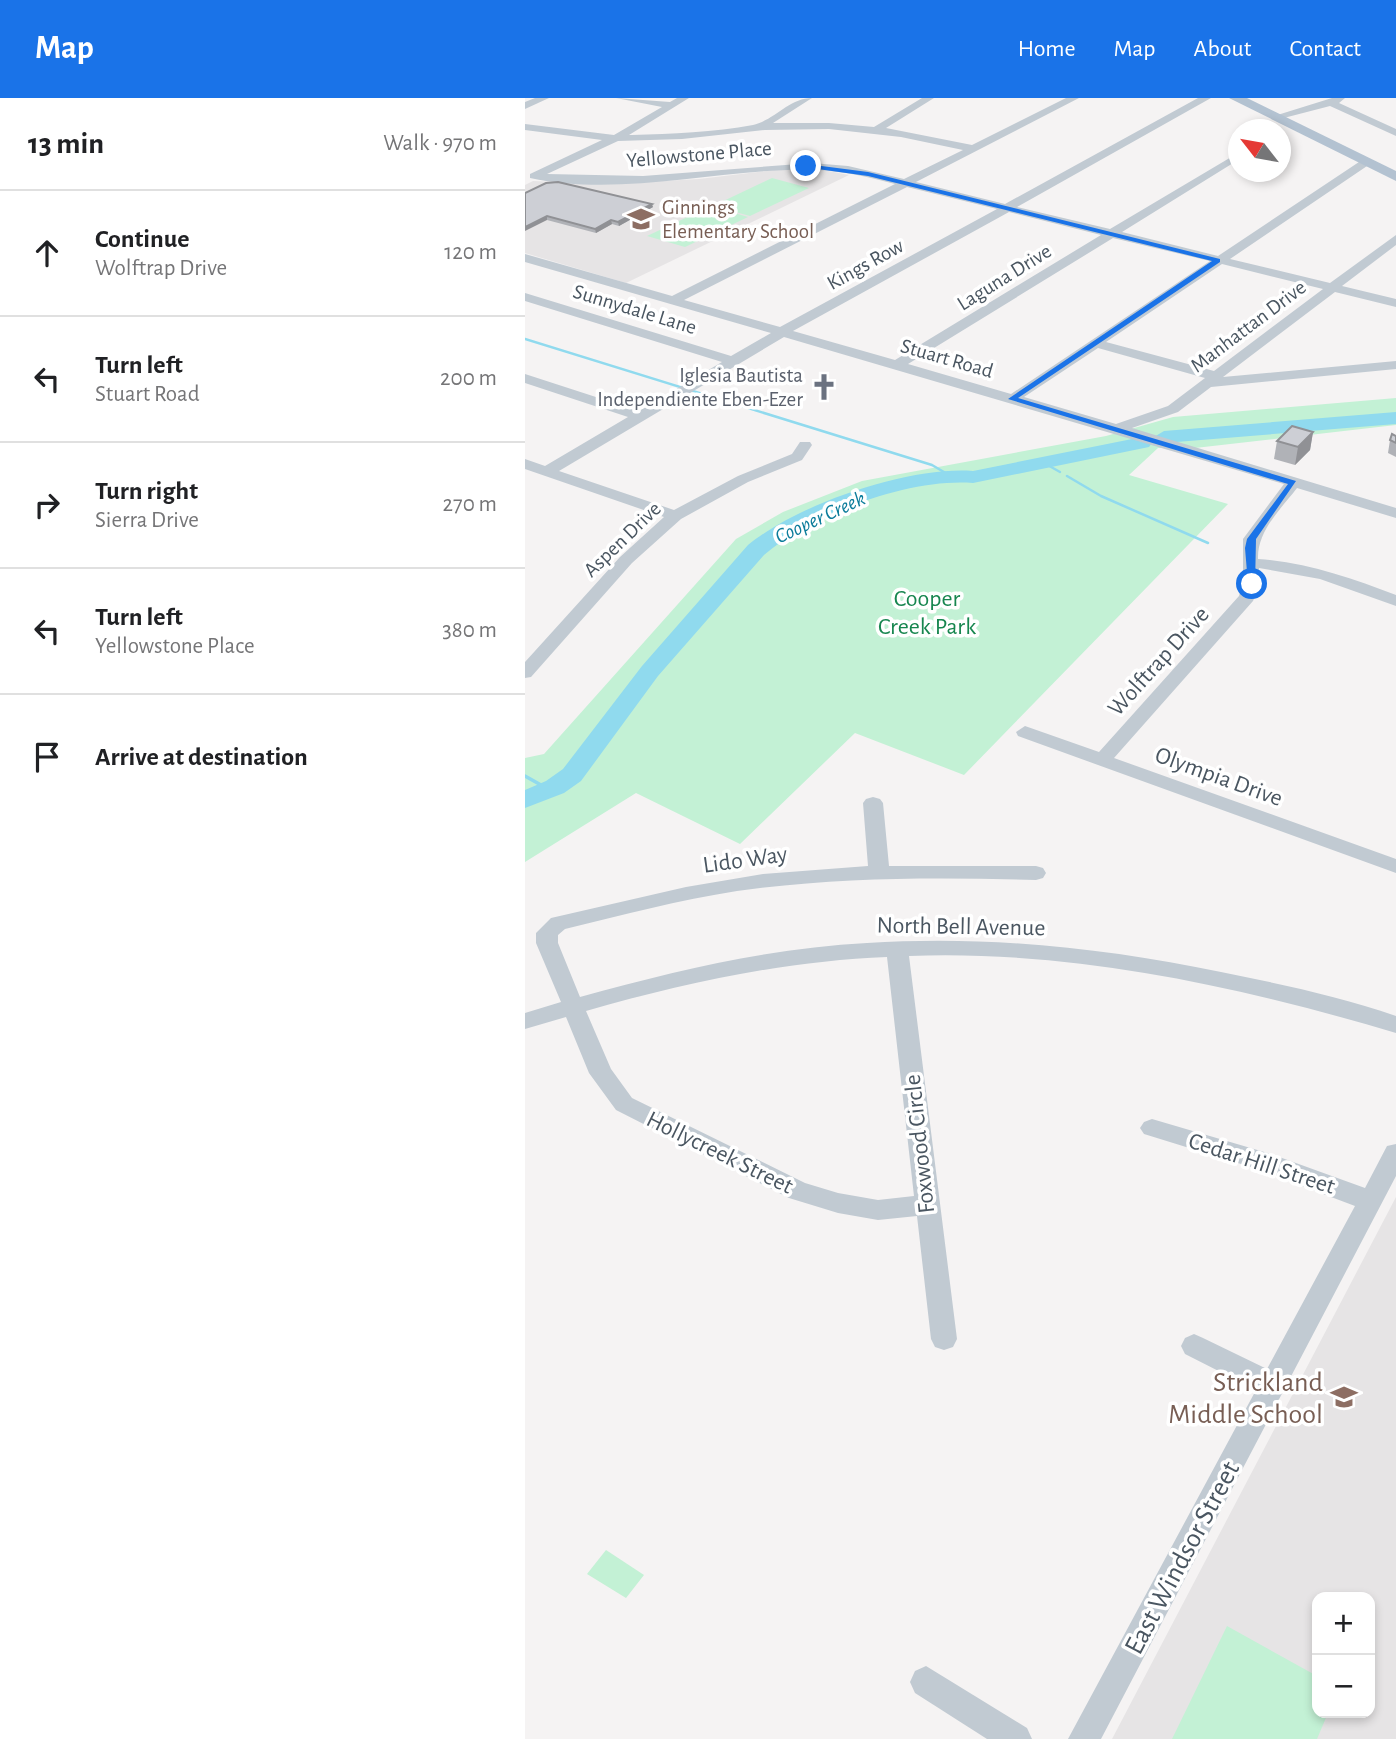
<!DOCTYPE html>
<html lang="en">
<head>
<meta charset="utf-8">
<style>
	:root { --surface:#fff; --page:#f6f6f6; --text:#202124; --muted:#757577; --line:#e0e0e0; --accent:#1a73e8 }
	body { margin:0; font-family:"Alegreya Sans",sans-serif; background:var(--page); color:var(--text) }
	.controls { position:absolute; right:21px; bottom:21px; display:grid; overflow:hidden; border-radius:14px; box-shadow:0 4px 10px #0003 }
	.controls button { width:63px; height:63px; display:grid; place-items:center; padding:0; border:0; border-bottom:2px solid var(--line); background:var(--surface); color:var(--text); font:35px sans-serif }
	.compass { position:absolute; left:703px; top:21px; width:63px; height:63px; border-radius:50%; background:var(--surface); box-shadow:0 4px 10px #0003; rotate:301deg }
	.stop { position:absolute; width:21px; height:21px; margin:-16px; border:5px solid #1a73e8; border-radius:50%; background:#fff }
	.stop.end { background:#1a73e8; border-color:#fff; box-shadow:0 2px 7px #0008 }
	.list { margin:0; padding:0; list-style:none }
	h2 { display:flex; justify-content:space-between; align-items:center; height:91px; margin:0; padding:0 28px; font-size:30px }
	h2 small { font-size:23px; font-weight:400; color:var(--muted) }
	.list li { display:grid; grid-template-columns:46px 1fr auto; gap:21px; align-items:center; box-sizing:border-box; height:126px; padding:0 28px; border-top:2px solid var(--line) }
	.list b { display:block; font-size:26px; white-space:nowrap }
	.list p { margin:0; font-size:23px; white-space:nowrap; color:var(--muted) }
	.list em { font-size:23px; font-style:normal; color:var(--muted) }
	.icon { flex:none; width:38px; height:38px; fill:none; stroke:currentColor; stroke-width:2; stroke-linecap:round; stroke-linejoin:round }
	.map { position:relative; flex:none; width:871px; height:1641px; overflow:hidden }
	header { display:flex; align-items:center; gap:42px; box-sizing:border-box; height:98px; padding:0 35px; background:var(--accent); color:#fff }
	header strong { font-size:33px }
	nav { display:flex; gap:38px; margin-inline-start:auto; font-size:24px }
	main { display:flex }
	aside { flex:1; background:var(--surface) }
	.map>svg:first-child { display:block }
	.education { fill:#e6e4e5; fill-rule:evenodd }
	.green { fill:#c3f1d5 }
	.lines { fill:none; stroke-linecap:round; stroke-linejoin:round }
	.stream-far1 { stroke:#90daee; stroke-width:2.5 }
	.stream { stroke:#90daee; stroke-width:3.5 }
	.river { fill:#90daee; fill-rule:evenodd }
	.minor { fill:#c1cad2; fill-rule:evenodd }
	.major { fill:#b3c2d1; fill-rule:evenodd }
	.wall { fill:#b0b2b7 }
	.shaded-wall { fill:#909195 }
	.building { fill:#cdcfd5; stroke:#909195; stroke-width:2 }
	.route { fill:#1a73e8 }
	.labels { text-anchor:middle; stroke-width:7; stroke-linejoin:round; paint-order:stroke }
	.far-street-label { font-size:21px; fill:#4a5661; stroke:#fff }
	.far-education-label { font-size:21px; fill:#785e54; stroke:#fff; text-anchor:start }
	.far-worship-label { font-size:21px; fill:#5b616d; stroke:#fff; text-anchor:end }
	.far-water-label { font-size:21px; font-style:italic; fill:#0c7c9b; stroke:#fff }
	.park-label { font-size:24px; fill:#17864f; stroke:#fff }
	.street-label { font-size:24px; fill:#4a5661; stroke:#fff }
	.near-education-label { font-size:28px; fill:#785e54; stroke:#fff; text-anchor:end }
	.near-street-label { font-size:28px; fill:#4a5661; stroke:#fff }
</style>
</head>
<body>
<header>
<strong>Map</strong>
<nav><a>Home</a><a>Map</a><a>About</a><a>Contact</a></nav>
</header>
<main>
<aside>
<h2>13 min<small>Walk · 970 m</small></h2>
<ul class="list">
<li><svg class="icon" aria-label="ahead" viewBox="0 0 24 24"><path d="M12 20V5M6 11l6-6 6 6"/></svg><div><b>Continue</b><p>Wolftrap Drive</p></div><em>120 m</em></li>
<li><svg class="icon" aria-label="left" viewBox="0 0 24 24"><path d="M17 20v-9H6M10 6l-5 5 5 5"/></svg><div><b>Turn left</b><p>Stuart Road</p></div><em>200 m</em></li>
<li><svg class="icon" aria-label="right" viewBox="0 0 24 24"><path d="M7 20v-9h11M14 6l5 5-5 5"/></svg><div><b>Turn right</b><p>Sierra Drive</p></div><em>270 m</em></li>
<li><svg class="icon" aria-label="left" viewBox="0 0 24 24"><path d="M17 20v-9H6M10 6l-5 5 5 5"/></svg><div><b>Turn left</b><p>Yellowstone Place</p></div><em>380 m</em></li>
<li><svg class="icon" aria-label="arrive" viewBox="0 0 24 24"><path d="M6 21V4h12l-3 4 3 4H6"/></svg><div><b>Arrive at destination</b></div></li>
</ul>
</aside>
<div class="map">
<svg width="871" height="1641" viewBox="0 0 871 1641">
	<rect width="100%" height="100%" fill="#f5f3f3"/>
	<g class="education">
		<polygon points="258,71 298,72 324,77 101,185 0,155 0,87 8,83 84,86 174,81"/>
		<path d="M871 1099V1641H587ZM792 1499H845V1615H792Z"/>
	</g>
	<g class="green">
		<polygon points="247,80 284,90 225,118 188,108"/>
		<polygon points="186,108 223,119 160,149 122,138"/>
		<polygon points="871,300 871,327 670,350 633,350 604,377 703,406 439,677 330,635 215,746 111,695 0,764 0,660 19,656 211,441 258,414 337,383 581,338 648,319"/>
		<polygon points="81,1452 119,1477 101,1500 62,1476"/>
		<polygon points="702,1528 792,1578 792,1615 803,1615 792,1641 647,1641"/>
	</g>
	<g class="lines">
		<g class="stream-far1">
			<polyline points="0,241 407,367 424,377"/>
			<polyline points="519,365 535,374"/>
			<polyline points="542,378 576,398 683,445"/>
		</g>
		<polyline class="stream" points="0,678 16,687 30,689"/>
		<g class="river">
			<polygon points="871,314 871,326 639,345 629,339 639,333"/>
			<path d="M617 339 627 345 624 349 448 385C384 380 287 416 239 457L133 578 56 683 39 695 0 710V692L21 683 38 671 117 568 223 447C273 406 384 368 448 373Z"/>
		</g>
		<g class="minor">
			<polygon points="10,0 24,0 0,11 0,4"/>
			<path d="M91 0 145 4 152 0H164L104 37H107C147 36 189 34 228 27 250 22 264 0 287 0L248 25H304L349 29 397 0H409L361 30 447 47 541 0H554L391 84 480 106 673 0H686L492 109 585 131 713 55V62L597 134 693 158 837 62H845V66L705 161 805 185 871 137V147L817 188 871 201V209L810 194 698 279 871 263V271L686 289 653 314 607 330 871 410V420L772 390C756 411 732 433 733 461 781 464 826 480 871 497V508L795 481 734 470 733 491 728 503 589 660 871 761V775L493 638 491 634 500 628 574 654 714 498 718 483V441L759 386 259 239 34 373 149 412 213 378 267 356 275 344H285L287 347 277 362 223 384 156 421 107 465 6 579 0 580V564L95 459 139 419 0 371V361L20 368 103 319 0 285V276L114 313 197 264 0 203V195L206 258 246 235 0 164V156L147 198 370 86C344 79 318 73 291 72 196 69 100 100 5 80V76L77 42 0 32V26L89 37 137 9ZM304 31 376 39 438 52 379 81 323 68 287 65 118 78 22 76 93 43 157 41 240 32ZM382 89 472 111 255 229 159 202ZM484 114 576 137 370 262 268 233ZM588 140 685 163 486 296 383 266ZM697 166 798 191 689 273 581 244ZM573 250 680 280 643 308 591 326 499 299Z"/>
			<polygon points="807,0 820,0 814,5 871,31 871,38 805,8 751,22 746,19"/>
			<path d="M348 699 355 701 358 705 364 768H511L518 770 521 775 518 780 511 782C412 779 311 779 212 793 154 802 97 817 40 831L33 837V845L55 899C149 873 245 850 342 845 461 837 580 850 696 874 755 886 814 898 871 918V935C713 888 549 852 384 858L432 1241 428 1249 419 1252 410 1249 406 1241 392 1118 353 1122 313 1115 264 1100 91 1012 64 975 41 919 0 931V915L36 904 11 845V835L26 820 161 789 238 776 343 768 338 705 341 701ZM362 859 389 1098 353 1102 313 1095 280 1085 107 1000 86 971 61 913C159 885 260 863 362 859Z"/>
			<polygon points="627,1021 746,1056 840,1090 862,1048 871,1046 871,1078 576,1641 543,1641 731,1292 660,1256 656,1248 660,1240 669,1236 678,1240 742,1271 830,1108 729,1070 619,1036 615,1030 619,1024"/>
			<polygon points="401,1568 502,1630 507,1641 462,1641 390,1595 385,1584 390,1573"/>
		</g>
		<polygon class="major" points="704,0 722,0 871,73 871,83"/>
	</g>
	<g class="wall">
		<polygon points="0,95 128,109 94,128 87,126 71,135 22,122"/>
		<polygon points="788,334 785,352 770,367 749,361 752,343"/>
		<polygon points="871,338 871,359 863,355 865,342"/>
	</g>
	<g class="shaded-wall">
		<polygon points="127,106 128,109 94,128 93,124"/>
		<polygon points="22,118 22,122 0,133 0,129"/>
		<polygon points="86,122 87,126 71,135 70,131"/>
		<polygon points="788,334 785,352 770,367 773,349"/>
	</g>
	<g class="building">
		<polygon points="33,84 127,106 93,124 86,122 70,131 22,118 0,129 0,95 21,85"/>
		<polygon points="767,328 788,334 773,349 752,343"/>
		<polygon points="867,336 871,338 871,345 865,342"/>
	</g>
	<polygon class="route" points="281,66 343,74 695,161 695,164 493,300 771,383 731,441 730,488 723,486 720,450 722,441 763,386 483,301 687,163 343,78 278,69"/>
	<defs>
		<symbol id="school-bare" viewBox="-9 -9 18 18"><path d="M0-5L7-2L0 1L-7-2ZM-4 1L0 2.5L4 1V4Q0 6-4 4Z" fill="#8d6e63" stroke="#fff" stroke-width="2.5" paint-order="stroke"/></symbol>
		<symbol id="church-bare" viewBox="-9 -9 18 18"><path d="M-1.2-6h2.4v3.5h3.3v2.4h-3.3V6h-2.4V-.1h-3.3v-2.4h3.3Z" fill="#6b7280" stroke="#fff" stroke-width="2.5" paint-order="stroke"/></symbol>
	</defs>
	<g fill-rule="evenodd">
		<use href="#school-bare" x="97" y="102" width="38" height="38"/>
		<use href="#church-bare" x="280" y="270" width="38" height="38"/>
		<use href="#school-bare" x="800" y="1280" width="38" height="38"/>
	</g>
	<g class="labels">
		<g class="far-street-label">
			<text transform="translate(174 56) rotate(-5)" y="7">Yellowstone Place</text>
			<text transform="translate(340 166) rotate(-29)" y="7">Kings Row</text>
			<text transform="translate(479 179) rotate(-32)" y="7">Laguna Drive</text>
			<text transform="translate(110 211) rotate(17)" y="7">Sunnydale Lane</text>
			<text transform="translate(723 228) rotate(-37)" y="7">Manhattan Drive</text>
			<text transform="translate(422 260) rotate(16)" y="7">Stuart Road</text>
			<text transform="translate(97 441) rotate(-44)" y="7">Aspen Drive</text>
		</g>
		<g class="far-education-label">
			<text x="137" y="116">Ginnings<tspan x="137" dy="24">Elementary School</tspan></text>
		</g>
		<g class="far-worship-label">
			<text x="278" y="284">Iglesia Bautista<tspan x="278" dy="24">Independiente Eben-Ezer</tspan></text>
		</g>
		<g class="far-water-label">
			<text transform="translate(295 419) rotate(-25)" y="7">Cooper Creek</text>
		</g>
		<g class="park-label">
			<text x="402" y="508">Cooper<tspan x="402" dy="28">Creek Park</tspan></text>
		</g>
		<g class="street-label">
			<text transform="translate(633 563) rotate(-48)" y="8">Wolftrap Drive</text>
			<text transform="translate(694 678) rotate(20)" y="8">Olympia Drive</text>
			<text transform="translate(220 761) rotate(-8)" y="8">Lido Way</text>
			<text transform="translate(436 828) rotate(1)" y="8">North Bell Avenue</text>
			<text transform="translate(394 1046) rotate(-96)" y="8">Foxwood Circle</text>
			<text transform="translate(195 1054) rotate(26)" y="8">Hollycreek Street</text>
			<text transform="translate(737 1065) rotate(18)" y="8">Cedar Hill Street</text>
		</g>
		<g class="near-education-label">
			<text x="798" y="1293">Strickland<tspan x="798" dy="32">Middle School</tspan></text>
		</g>
		<g class="near-street-label">
			<text transform="translate(656 1459) rotate(-62)" y="10">East Windsor Street</text>
		</g>
	</g>
</svg>
<div class="controls">
<button>+</button>
<button>−</button>
</div>
<svg class="compass" viewBox="-18 -18 36 36"><path d="M0-13l5 13h-10z" fill="#e53935"/><path d="M0 13l5-13h-10z" fill="#757577"/></svg>
<div class="stop" style="left:727px;top:486px"></div>
<div class="stop end" style="left:281px;top:68px"></div>
</div>
</main>
</body>
</html>
